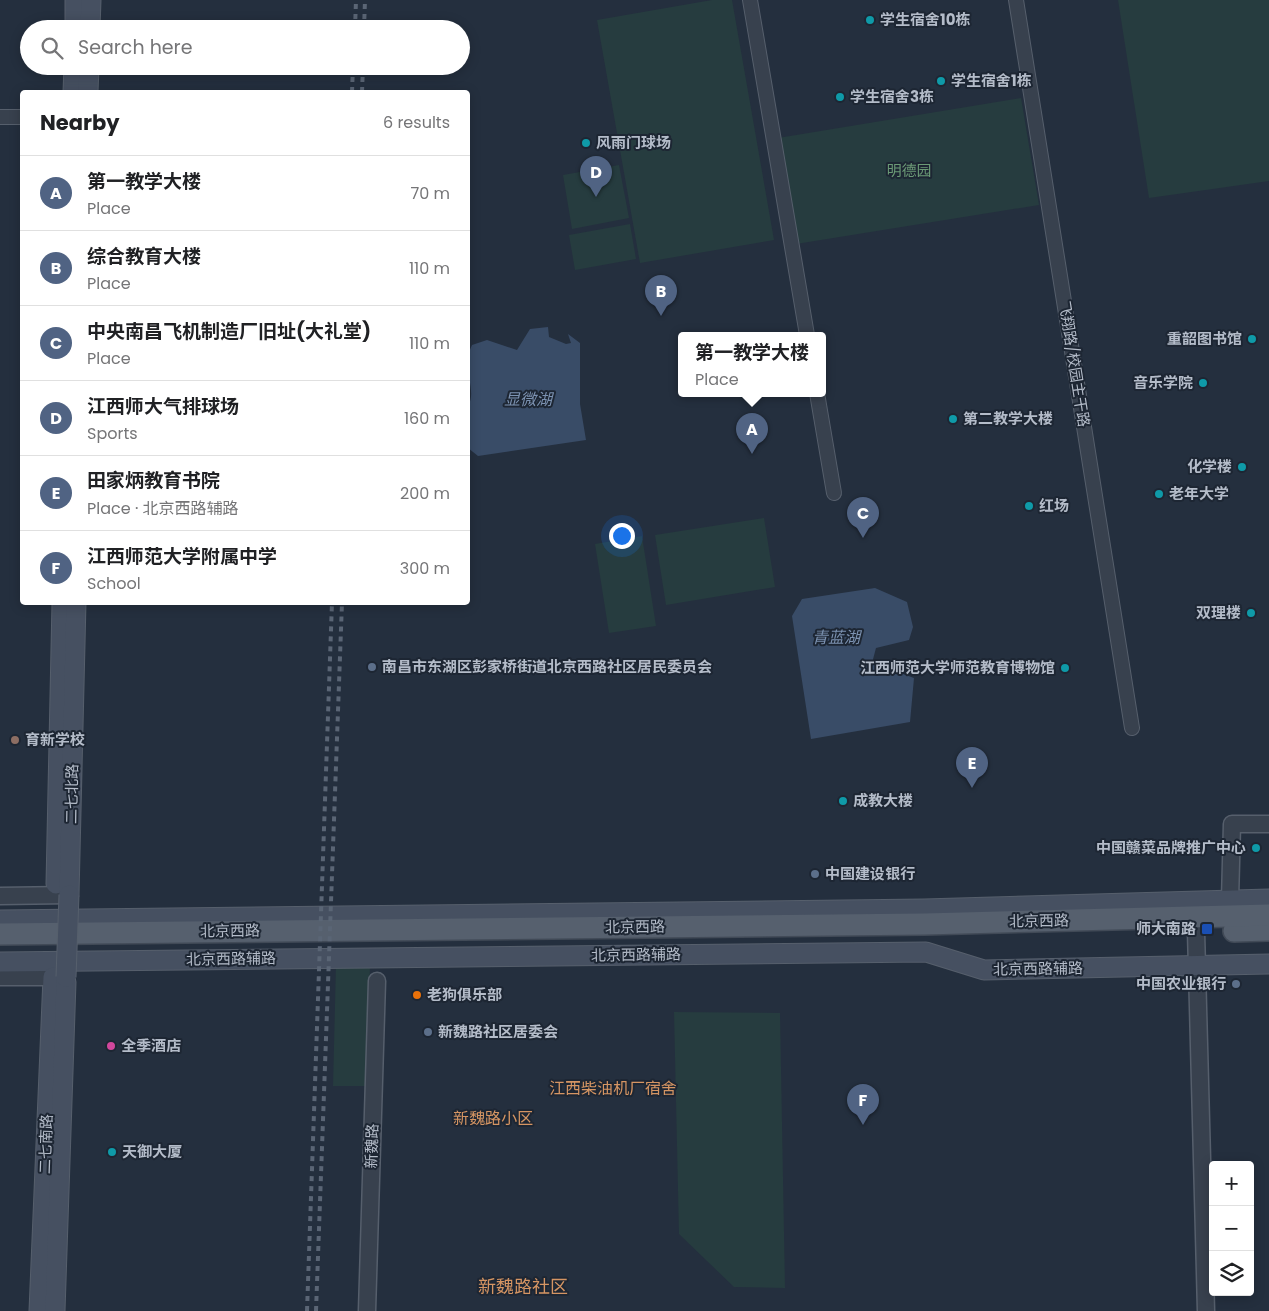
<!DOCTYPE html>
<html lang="en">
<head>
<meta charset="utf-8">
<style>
	:root { --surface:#fff; --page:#f6f6f6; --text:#202124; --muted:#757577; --line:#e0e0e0; --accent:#506383 }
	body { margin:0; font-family:Poppins,"Noto Sans SC",sans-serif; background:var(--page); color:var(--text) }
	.controls { position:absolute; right:15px; bottom:15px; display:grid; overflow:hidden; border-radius:5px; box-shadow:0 2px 12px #0003 }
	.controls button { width:45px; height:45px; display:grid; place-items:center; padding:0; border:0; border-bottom:1px solid var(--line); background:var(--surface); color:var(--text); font:25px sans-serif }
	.you { position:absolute; left:621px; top:535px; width:18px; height:18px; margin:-12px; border:4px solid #fff; border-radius:50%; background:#1a73e8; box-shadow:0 0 0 8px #1a73e833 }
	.badge { display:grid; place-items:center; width:32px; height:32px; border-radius:50%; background:var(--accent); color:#fff; font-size:16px; font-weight:700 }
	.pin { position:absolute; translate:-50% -41px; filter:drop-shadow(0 1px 2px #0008) }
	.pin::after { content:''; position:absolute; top:26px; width:18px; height:15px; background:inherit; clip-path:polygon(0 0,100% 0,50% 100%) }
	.popup { position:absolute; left:678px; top:332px; width:148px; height:65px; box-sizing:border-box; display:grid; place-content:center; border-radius:5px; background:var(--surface); filter:drop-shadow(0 1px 4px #0005); font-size:16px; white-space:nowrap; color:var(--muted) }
	.popup b { font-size:19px; color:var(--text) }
	.popup::after { content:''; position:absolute; left:50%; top:100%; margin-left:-10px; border:10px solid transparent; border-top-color:var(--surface) }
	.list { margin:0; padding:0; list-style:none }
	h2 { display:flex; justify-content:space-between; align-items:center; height:65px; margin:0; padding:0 20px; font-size:21px }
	h2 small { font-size:16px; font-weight:400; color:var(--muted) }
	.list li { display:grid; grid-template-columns:32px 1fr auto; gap:15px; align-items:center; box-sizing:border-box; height:75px; padding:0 20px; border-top:1px solid var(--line) }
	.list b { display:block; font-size:19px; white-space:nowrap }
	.list p { margin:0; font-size:16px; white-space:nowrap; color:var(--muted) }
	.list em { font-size:16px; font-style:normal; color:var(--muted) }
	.icon { flex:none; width:28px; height:28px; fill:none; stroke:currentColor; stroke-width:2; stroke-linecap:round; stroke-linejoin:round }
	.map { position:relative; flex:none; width:1269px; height:1311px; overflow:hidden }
	.search { position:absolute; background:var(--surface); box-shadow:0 2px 12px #0003; left:20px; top:20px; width:450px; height:55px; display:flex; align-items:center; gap:12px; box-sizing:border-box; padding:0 18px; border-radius:28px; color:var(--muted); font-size:19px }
	.panel { position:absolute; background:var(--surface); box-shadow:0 2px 12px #0003; left:20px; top:90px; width:450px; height:515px; border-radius:5px }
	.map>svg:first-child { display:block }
	.green { fill:#263c3f }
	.water { fill:#394c67 }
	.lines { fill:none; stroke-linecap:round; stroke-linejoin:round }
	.minor-casing { stroke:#565f6c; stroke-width:16 }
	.tertiary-casing { stroke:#565f6c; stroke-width:19 }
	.secondary-casing { stroke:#565f6c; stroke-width:21 }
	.primary-casing { stroke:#414a57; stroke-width:24 }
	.minor { stroke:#38414e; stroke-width:14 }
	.tertiary { stroke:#38414e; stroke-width:16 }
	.secondary { stroke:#465061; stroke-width:19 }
	.primary { stroke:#56606e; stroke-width:21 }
	.rail { stroke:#5a6575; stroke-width:4; stroke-dasharray:5 5; stroke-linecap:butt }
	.secondary-bridge-casing { stroke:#565f6c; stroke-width:21; stroke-linecap:butt }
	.secondary-bridge { stroke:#465061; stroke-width:19 }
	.culture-dot { fill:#0f9aa8; stroke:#1d2633; stroke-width:2 }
	.service-dot { fill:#5c6f8a; stroke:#1d2633; stroke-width:2 }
	.education-dot { fill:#8d6e63; stroke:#1d2633; stroke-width:2 }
	.transit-dot { fill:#1a4fb4; stroke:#1d2633; stroke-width:2 }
	.food-dot { fill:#e8710a; stroke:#1d2633; stroke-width:2 }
	.hotel-dot { fill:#d1479c; stroke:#1d2633; stroke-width:2 }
	.labels { text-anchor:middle; stroke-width:4; stroke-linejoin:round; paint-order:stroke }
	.poi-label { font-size:15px; font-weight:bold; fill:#b4bcc9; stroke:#1d2633; text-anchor:start }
	.park-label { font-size:15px; fill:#6b9a76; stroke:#1d2633 }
	.street-label { font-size:15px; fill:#b4bcc9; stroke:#1d2633 }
	.water-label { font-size:16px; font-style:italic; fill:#7c92b1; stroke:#1d2633 }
	.neighbourhood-label { font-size:16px; fill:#d59563; stroke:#1d2633 }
	.quarter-label { font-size:18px; fill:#d59563; stroke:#1d2633 }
</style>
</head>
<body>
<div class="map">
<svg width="1269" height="1311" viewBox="0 0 1269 1311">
	<rect width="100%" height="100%" fill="#242f3e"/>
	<g class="green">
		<polygon points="712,0 732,0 774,240 640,263 597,20"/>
		<polygon points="1118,0 1269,0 1269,181 1149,198"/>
		<polygon points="1021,98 1039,205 796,244 778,138"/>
		<polygon points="619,165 629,218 572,229 563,175"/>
		<polygon points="630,224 636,259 575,270 569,235"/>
		<polygon points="764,518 775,587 666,605 655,535"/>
		<polygon points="642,536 656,626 609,633 595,544"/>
		<polygon points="336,964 370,965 367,1086 333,1086"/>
		<polygon points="674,1012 780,1013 785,1288 734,1287 679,1234"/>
	</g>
	<g class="water">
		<path d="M548 327 549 337 566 344 571 343 568 334 580 343V404L586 440 478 456 468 448V406C478 390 460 368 472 345L487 340 517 350 530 329Z"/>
		<polygon points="875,588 907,602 913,627 909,640 876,648 872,663 914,678 910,722 811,739 792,616 802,599"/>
	</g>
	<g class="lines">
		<defs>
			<g id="minor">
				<polyline points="750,0 807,335"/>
				<polyline points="1016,0 1132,728"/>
				<polyline points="0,117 22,117"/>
				<polyline points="817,393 834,493"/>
			</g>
			<g id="tertiary">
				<polyline points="0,896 69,895"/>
				<polyline points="1230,900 1232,824 1269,824"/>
				<polyline points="1196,931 1206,1311"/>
				<polyline points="0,977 65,977"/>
				<polyline points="367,1311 377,981"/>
			</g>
			<g id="secondary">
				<polyline points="75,29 75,0"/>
				<polyline points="90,29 91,0"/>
				<polyline points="73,92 74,66"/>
				<polyline points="88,92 89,66"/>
				<polyline points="56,884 62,602"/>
				<polyline points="69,895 76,602"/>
				<polyline points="0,920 924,909 1269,899"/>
				<polyline points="0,962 926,952 984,970 1269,964"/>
				<polyline points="39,1311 53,977"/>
				<polyline points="55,1311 66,982"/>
			</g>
			<g id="primary">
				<polyline points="1234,931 1269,930"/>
				<polyline points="0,934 925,924 1269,915"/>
			</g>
		</defs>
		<use href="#minor" class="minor-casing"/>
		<use href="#tertiary" class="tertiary-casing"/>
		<use href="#secondary" class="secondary-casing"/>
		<use href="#primary" class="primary-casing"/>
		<use href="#minor" class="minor"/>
		<use href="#tertiary" class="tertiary"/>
		<use href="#secondary" class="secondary"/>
		<use href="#primary" class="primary"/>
		<g class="rail">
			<polyline points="355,29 356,0"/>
			<polyline points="364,29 365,0"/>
			<polyline points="352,92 353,66"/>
			<polyline points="362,92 363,66"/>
			<polyline points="307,1311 332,602"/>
			<polyline points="316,1311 342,602"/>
		</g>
		<defs>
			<polyline id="secondary-bridge" points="66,977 69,895"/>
		</defs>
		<use href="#secondary-bridge" class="secondary-bridge-casing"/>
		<use href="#secondary-bridge" class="secondary-bridge"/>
	</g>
	<g class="culture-dot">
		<circle cx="870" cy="20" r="5"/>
		<circle cx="941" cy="81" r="5"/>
		<circle cx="840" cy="97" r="5"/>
		<circle cx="586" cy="143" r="5"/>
		<circle cx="1252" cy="339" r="5"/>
		<circle cx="1203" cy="383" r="5"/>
		<circle cx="953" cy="419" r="5"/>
		<circle cx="1242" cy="467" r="5"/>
		<circle cx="1159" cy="494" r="5"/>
		<circle cx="1029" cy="506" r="5"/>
		<circle cx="1251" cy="613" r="5"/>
		<circle cx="1065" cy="668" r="5"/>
		<circle cx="843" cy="801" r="5"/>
		<circle cx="1256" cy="848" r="5"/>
		<circle cx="112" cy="1152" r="5"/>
	</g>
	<g class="service-dot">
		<circle cx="372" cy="667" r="5"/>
		<circle cx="815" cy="874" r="5"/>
		<circle cx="1236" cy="984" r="5"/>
		<circle cx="428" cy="1032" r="5"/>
	</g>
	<circle class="education-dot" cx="15" cy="740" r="5"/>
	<rect class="transit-dot" x="1201" y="923" width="12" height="12" rx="2.5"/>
	<circle class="food-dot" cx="417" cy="995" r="5"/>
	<circle class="hotel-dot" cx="111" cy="1046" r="5"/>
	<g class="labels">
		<g class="poi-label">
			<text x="880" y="25">学生宿舍10栋</text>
			<text x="951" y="86">学生宿舍1栋</text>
			<text x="850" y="102">学生宿舍3栋</text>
			<text x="596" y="148">风雨门球场</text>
			<text x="1242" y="344" text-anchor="end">重韶图书馆</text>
			<text x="1193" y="388" text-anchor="end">音乐学院</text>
			<text x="963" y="424">第二教学大楼</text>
			<text x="1232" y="472" text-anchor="end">化学楼</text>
			<text x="1169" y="499">老年大学</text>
			<text x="1039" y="511">红场</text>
			<text x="1241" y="618" text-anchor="end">双理楼</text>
			<text x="382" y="672">南昌市东湖区彭家桥街道北京西路社区居民委员会</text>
			<text x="1055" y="673" text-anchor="end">江西师范大学师范教育博物馆</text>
			<text x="25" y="745">育新学校</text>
			<text x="853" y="806">成教大楼</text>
			<text x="1246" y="853" text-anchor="end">中国赣菜品牌推广中心</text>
			<text x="825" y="879">中国建设银行</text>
			<text x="1196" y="934" text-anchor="end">师大南路</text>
			<text x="1226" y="989" text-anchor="end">中国农业银行</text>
			<text x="427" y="1000">老狗俱乐部</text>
			<text x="438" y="1037">新魏路社区居委会</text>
			<text x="121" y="1051">全季酒店</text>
			<text x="122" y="1157">天御大厦</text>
		</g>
		<g class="park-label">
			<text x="909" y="176">明德园</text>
		</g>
		<g class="street-label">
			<text transform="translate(1074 364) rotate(81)" y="5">飞翔路/校园主干路</text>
			<text transform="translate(72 794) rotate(-89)" y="5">二七北路</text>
			<text transform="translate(1039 921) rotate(-1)" y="5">北京西路</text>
			<text transform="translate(635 927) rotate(-1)" y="5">北京西路</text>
			<text transform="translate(230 931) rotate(-1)" y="5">北京西路</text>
			<text transform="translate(636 955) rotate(-1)" y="5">北京西路辅路</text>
			<text transform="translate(231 959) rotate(-1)" y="5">北京西路辅路</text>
			<text transform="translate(1038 969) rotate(-1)" y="5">北京西路辅路</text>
			<text transform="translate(46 1144) rotate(-88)" y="5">二七南路</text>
			<text transform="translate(372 1146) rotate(-88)" y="5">新魏路</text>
		</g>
		<g class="water-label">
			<text x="528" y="405">显微湖</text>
			<text x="836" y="643">青蓝湖</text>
		</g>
		<g class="neighbourhood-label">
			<text x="613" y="1094">江西柴油机厂宿舍</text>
			<text x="493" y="1124">新魏路小区</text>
		</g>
		<g class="quarter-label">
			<text x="523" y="1293">新魏路社区</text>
		</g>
	</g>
</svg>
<div class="controls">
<button>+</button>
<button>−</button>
<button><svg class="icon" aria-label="layers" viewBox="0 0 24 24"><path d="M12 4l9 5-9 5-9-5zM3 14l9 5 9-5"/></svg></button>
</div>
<div class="you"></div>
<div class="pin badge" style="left:752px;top:454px">A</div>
<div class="popup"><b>第一教学大楼</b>Place</div>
<div class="pin badge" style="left:661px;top:316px">B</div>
<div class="pin badge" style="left:863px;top:538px">C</div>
<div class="pin badge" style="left:596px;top:197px">D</div>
<div class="pin badge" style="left:972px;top:788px">E</div>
<div class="pin badge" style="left:863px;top:1125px">F</div>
<div class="search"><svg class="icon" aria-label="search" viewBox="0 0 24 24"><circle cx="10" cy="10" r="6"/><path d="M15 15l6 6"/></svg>Search here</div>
<section class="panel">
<h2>Nearby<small>6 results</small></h2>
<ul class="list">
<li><span class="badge">A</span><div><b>第一教学大楼</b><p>Place</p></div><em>70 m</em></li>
<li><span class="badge">B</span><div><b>综合教育大楼</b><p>Place</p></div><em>110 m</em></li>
<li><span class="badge">C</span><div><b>中央南昌飞机制造厂旧址(大礼堂)</b><p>Place</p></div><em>110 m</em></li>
<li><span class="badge">D</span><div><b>江西师大气排球场</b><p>Sports</p></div><em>160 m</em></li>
<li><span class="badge">E</span><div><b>田家炳教育书院</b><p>Place · 北京西路辅路</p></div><em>200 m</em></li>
<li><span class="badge">F</span><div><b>江西师范大学附属中学</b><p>School</p></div><em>300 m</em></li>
</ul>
</section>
</div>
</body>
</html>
